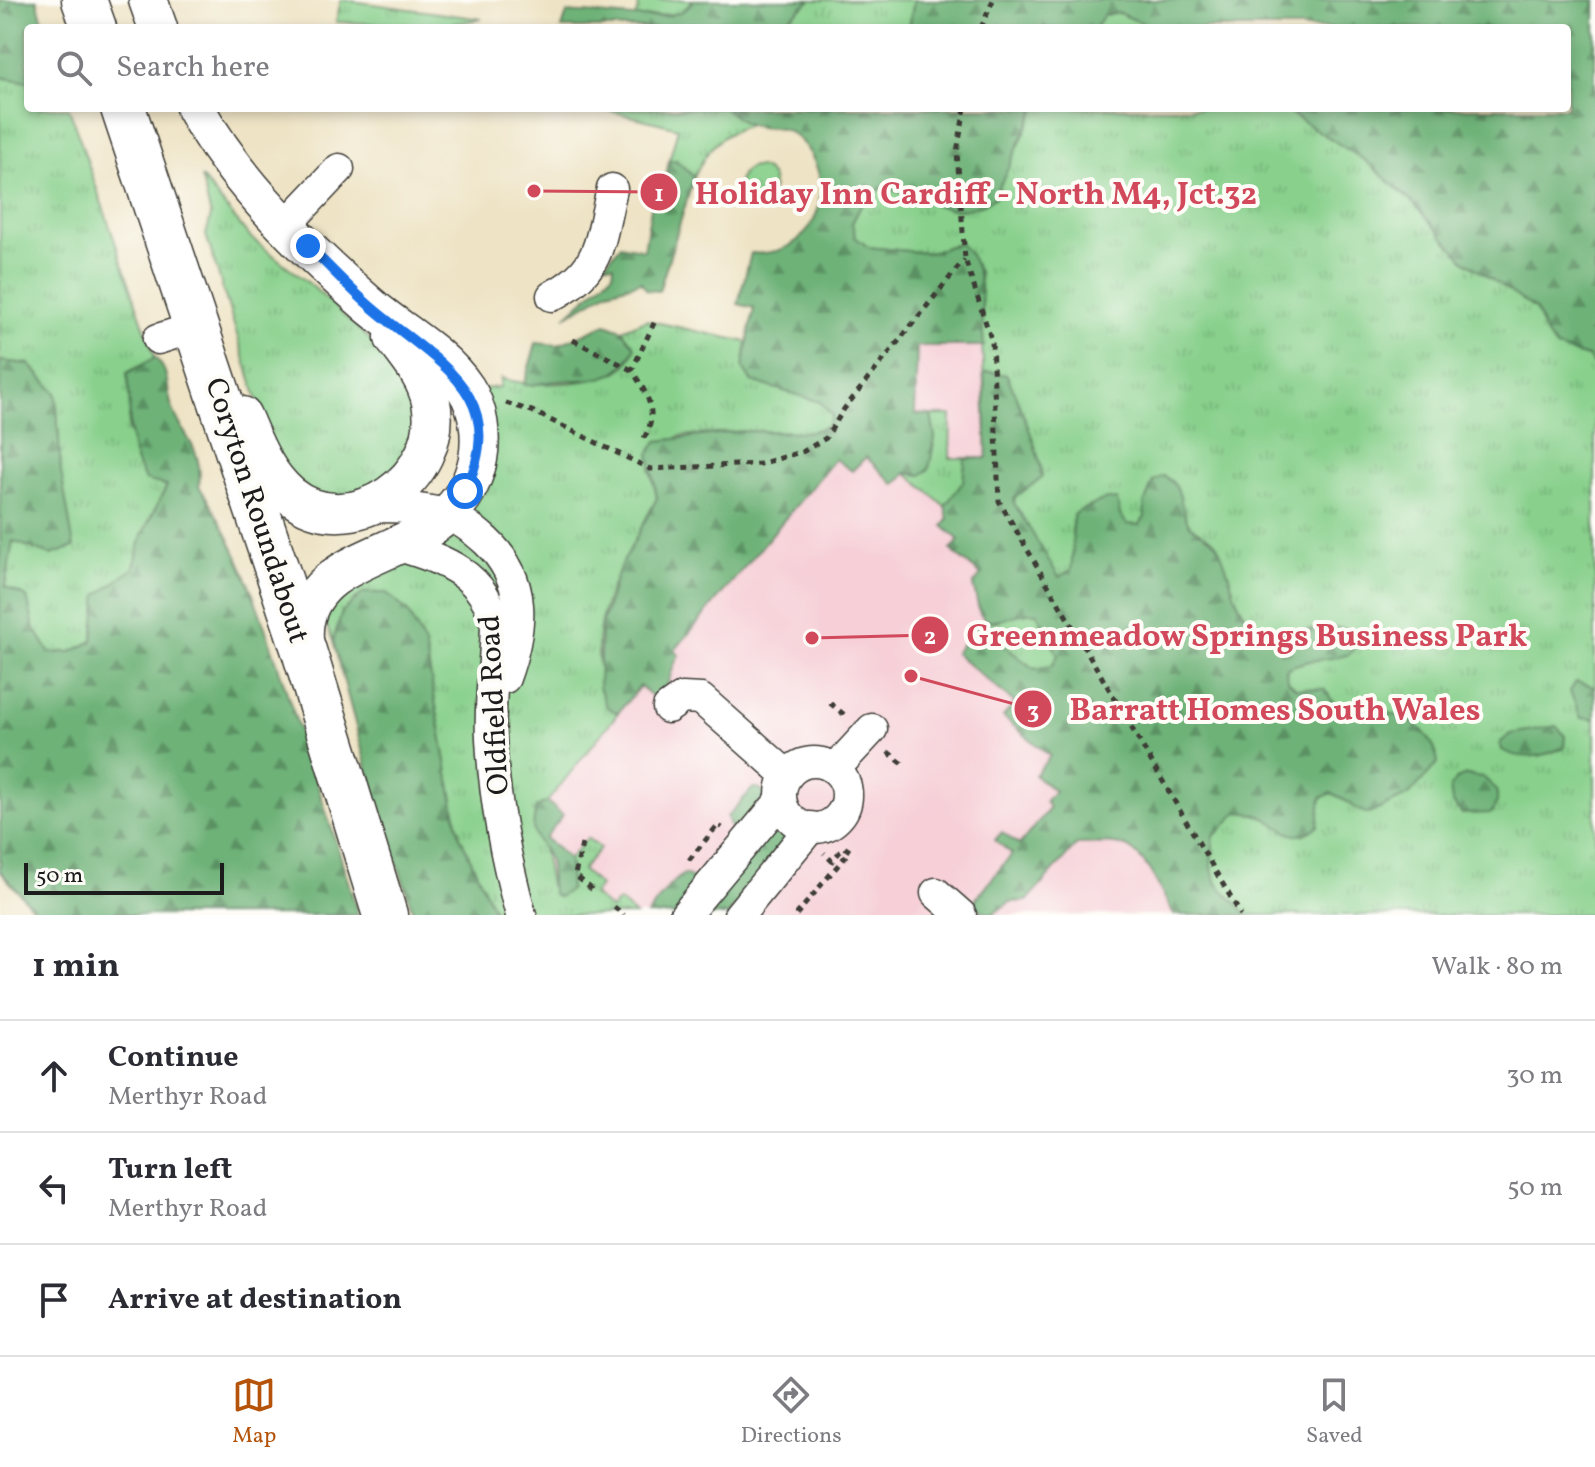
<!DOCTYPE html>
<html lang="en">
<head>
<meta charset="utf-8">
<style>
	:root { --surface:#fff; --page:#f7f7f7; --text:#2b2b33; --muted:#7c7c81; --line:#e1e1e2; --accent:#b45309 }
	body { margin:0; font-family:Vollkorn,serif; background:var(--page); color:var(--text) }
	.scale { position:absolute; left:24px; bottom:20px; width:200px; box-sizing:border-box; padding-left:8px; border:4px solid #1c1c1c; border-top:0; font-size:22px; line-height:28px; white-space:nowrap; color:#1c1c1c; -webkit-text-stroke:6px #fdfcf7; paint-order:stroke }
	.stop { position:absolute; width:24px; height:24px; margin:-18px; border:6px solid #1a73e8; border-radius:50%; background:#fff }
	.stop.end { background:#1a73e8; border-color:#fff; box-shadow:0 2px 8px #0008 }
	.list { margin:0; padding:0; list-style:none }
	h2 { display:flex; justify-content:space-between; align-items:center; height:104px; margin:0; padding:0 32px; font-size:34px }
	h2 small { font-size:26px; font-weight:400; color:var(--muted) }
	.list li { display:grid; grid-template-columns:52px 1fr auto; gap:24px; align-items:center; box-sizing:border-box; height:112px; padding:0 32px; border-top:2px solid var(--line) }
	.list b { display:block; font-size:30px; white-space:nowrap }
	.list p { margin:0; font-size:26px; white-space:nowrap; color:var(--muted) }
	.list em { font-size:26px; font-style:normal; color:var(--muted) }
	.icon { flex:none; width:44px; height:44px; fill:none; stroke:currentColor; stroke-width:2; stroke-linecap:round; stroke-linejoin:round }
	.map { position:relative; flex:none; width:1595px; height:915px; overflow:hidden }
	.search { position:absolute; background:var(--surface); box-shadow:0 4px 12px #0003; left:24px; right:24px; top:24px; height:88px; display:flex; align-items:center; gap:20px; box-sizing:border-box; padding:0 28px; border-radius:8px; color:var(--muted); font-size:30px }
	.sheet { height:440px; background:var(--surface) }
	nav { display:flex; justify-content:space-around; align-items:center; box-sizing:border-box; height:112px; border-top:2px solid var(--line); background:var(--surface); font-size:22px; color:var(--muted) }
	nav a { display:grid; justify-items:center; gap:4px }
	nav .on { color:var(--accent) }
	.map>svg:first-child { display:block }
	.built { fill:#f6cfd7 }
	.grass { fill:url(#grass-tufts); stroke:#527654; stroke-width:2 }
	.forest { fill:url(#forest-firs); stroke:#45674a; stroke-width:2 }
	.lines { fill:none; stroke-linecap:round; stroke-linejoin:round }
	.minor-casing { stroke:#3c3a35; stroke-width:33 }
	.major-casing { stroke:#3c3a35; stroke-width:41 }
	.highway-casing { stroke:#3c3a35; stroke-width:47 }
	.path { stroke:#3c3a35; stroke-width:5; stroke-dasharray:6 6; stroke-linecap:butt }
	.minor { stroke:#fff; stroke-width:30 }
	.major { stroke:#fff; stroke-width:38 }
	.highway { stroke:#fff; stroke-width:44 }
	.route { stroke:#1a73e8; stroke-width:10 }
	.labels { text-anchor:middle; stroke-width:8; stroke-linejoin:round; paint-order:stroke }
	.street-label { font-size:30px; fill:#1c1c1c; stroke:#fdfcf7 }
	.leader { fill:none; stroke:#d1495b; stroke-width:3 }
	.callout-dot { fill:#d1495b; stroke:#fdfcf7; stroke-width:3 }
	.mark-label { font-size:24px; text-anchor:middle; font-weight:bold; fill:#fff }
	.callout-label { font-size:32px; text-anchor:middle; font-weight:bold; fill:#d1495b; stroke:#fdfcf7; stroke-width:8; stroke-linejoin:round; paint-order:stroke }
</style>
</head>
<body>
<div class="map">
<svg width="1595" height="915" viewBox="0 0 1595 915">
	<defs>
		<pattern id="grass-tufts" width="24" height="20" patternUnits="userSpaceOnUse" patternTransform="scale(2)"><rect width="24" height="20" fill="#88d08c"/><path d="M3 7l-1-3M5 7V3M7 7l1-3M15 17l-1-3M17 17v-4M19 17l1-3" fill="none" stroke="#75b278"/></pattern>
		<pattern id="forest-firs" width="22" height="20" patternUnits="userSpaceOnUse" patternTransform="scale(2)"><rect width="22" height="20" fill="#6eb278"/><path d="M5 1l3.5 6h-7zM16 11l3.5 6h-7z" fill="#5a9062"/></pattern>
	</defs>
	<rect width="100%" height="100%" fill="#fdfcf7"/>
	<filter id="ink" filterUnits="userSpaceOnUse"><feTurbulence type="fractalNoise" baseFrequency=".0125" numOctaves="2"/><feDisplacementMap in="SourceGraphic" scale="16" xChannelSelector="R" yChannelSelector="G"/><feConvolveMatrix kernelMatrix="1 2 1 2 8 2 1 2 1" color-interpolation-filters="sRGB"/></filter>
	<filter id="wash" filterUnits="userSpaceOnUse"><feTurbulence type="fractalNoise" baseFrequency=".006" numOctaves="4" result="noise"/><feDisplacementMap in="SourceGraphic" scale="32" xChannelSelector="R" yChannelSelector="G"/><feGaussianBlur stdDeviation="1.8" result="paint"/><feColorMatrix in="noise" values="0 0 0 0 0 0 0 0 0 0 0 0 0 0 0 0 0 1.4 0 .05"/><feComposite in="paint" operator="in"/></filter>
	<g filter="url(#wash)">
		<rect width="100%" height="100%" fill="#eee3c5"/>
		<polygon class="built" points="985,321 1181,915 546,915 524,733 876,334"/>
		<g class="grass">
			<polygon points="341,0 344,0 482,19 438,26 336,22"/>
			<polygon points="640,0 693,0 681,13 635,18"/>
			<polygon points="811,0 914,0 909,28 777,28"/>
			<polygon points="1119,13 1154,28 1095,28 1104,14"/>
			<polygon points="0,77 28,82 28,108 69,108 155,358 127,373 131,397 128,431 167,485 142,535 134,568 98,596 93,641 71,652 49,653 34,628 27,597 4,587 13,541 51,555 61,472 56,393 29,364 0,361"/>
			<path d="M724 108 749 125C719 134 707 149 694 177L676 160 669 161 678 128 603 109Z"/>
			<path d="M1036 108H1282L1366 161 1536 310C1549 344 1553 348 1588 357L1595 367V915H1210L1064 652 964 483 945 506 906 473 921 475 935 438 931 415H951L950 458H987L979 271 959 243 928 253 868 247 855 237 852 223 864 200 883 187C924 194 953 225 994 198Z"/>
			<circle cx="756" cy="184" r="17"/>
			<polygon points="201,177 250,237 311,285 393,361 417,392 417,450 365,496 312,494 276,460 206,235 211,216"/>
			<path d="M646 320 747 342 743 368 751 381 820 402 832 415 828 426 810 432 744 431 679 436 650 469 657 498C634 548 595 597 598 656 600 673 603 690 606 706L618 713 547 802 536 807 550 885 558 897 570 890 569 859 587 838 600 848 582 870 600 886 593 895 611 909 619 901 635 915H496L459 834 425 645 407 612 386 593 342 612 333 641 315 597 465 491 467 391 500 387 501 378C524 388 611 386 627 364 631 359 633 352 635 347L622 330Z"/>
			<polygon points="1026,611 1038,613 1058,655 1052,666 1034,669 990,635 972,631 980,622 998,621"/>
		</g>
		<g class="forest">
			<polygon points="0,0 37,0 45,28 28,28 28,82 0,77"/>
			<path d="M693 0H811L777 28H562L567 13C596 9 678 32 693 0Z"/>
			<polygon points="914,0 1595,0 1595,367 1588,357 1556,348 1544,331 1536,310 1464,260 1413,203 1366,161 1282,108 1567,108 1567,28 1154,28 1119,13 1104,15 1095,28 909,28"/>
			<path d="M724 108H1036L994 198C950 226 926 195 883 187L864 200 852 223 855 237 868 247 928 253 959 243C988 265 980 313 984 346H917L915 414 931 415 935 438 929 469 921 475 906 473 895 485 866 457 852 471 835 459 675 650 679 655C670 669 670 689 657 700L640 686 618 713 606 706 599 687 601 625 619 570 657 498 649 454 657 441 744 431 810 432 828 426 832 415 820 402 751 381 743 368 754 308 738 304 751 253C813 259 840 191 805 146 783 120 774 132 750 125 741 123 731 113 724 108Z"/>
			<polygon points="676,160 694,177 659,291 647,290 641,282 608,291 565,317 613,273 614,265 605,264 621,245 644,250 654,190 663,191 669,161"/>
			<path d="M606 324 622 330 635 347C617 388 586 377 549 382 540 383 533 386 524 385L536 343 558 345Z"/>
			<path d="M155 358C170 371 166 386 171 404 181 436 204 447 199 486 242 551 265 626 289 699 313 771 337 842 358 915H39L0 871V361L29 364 56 393 61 472 74 547 51 555 13 541 5 587 27 597 34 628 50 653 71 652 93 641 98 595 134 568 142 535 167 486 145 480C122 438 134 416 127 373Z"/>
			<path d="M991 372 1007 375C1018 402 1041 452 1042 478L1015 497 1014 503 1059 577 1070 571C1076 555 1069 520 1075 514 1079 510 1088 507 1093 505 1103 499 1106 498 1117 500L1120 514 1127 524 1139 525 1145 517 1144 504 1153 481 1163 476C1185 486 1178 505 1188 522 1195 534 1209 533 1217 545 1234 572 1228 613 1264 628 1291 639 1321 622 1349 630L1356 643 1350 654C1328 661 1306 658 1286 669L1287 680 1296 688 1325 689 1334 704C1350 702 1355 712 1369 714 1375 715 1382 712 1388 713 1414 717 1436 738 1438 763L1409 795 1369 814C1353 810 1346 798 1331 793L1321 798 1318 826C1291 849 1281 822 1258 815 1252 813 1244 813 1238 812L1214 836 1211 866 1217 884 1248 915H1174C1163 896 1148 858 1128 848 1114 841 1091 844 1077 844L1027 901 1010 902 991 915 971 905 1012 854 995 840 1002 832 1019 845 1050 808 1045 802 1054 791 1035 775 1050 756 1003 717 1015 703 955 653 972 631 990 635 1034 669 1052 666 1058 655 1037 613C1019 611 1004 622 986 620L980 614 973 585 981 575 951 550 959 540 943 526 948 520 945 506 963 482 965 459 987 458 984 373Z"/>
			<polygon points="363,593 386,593 407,611 425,645 459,834 496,915 414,915 368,772 333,641 342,612"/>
			<polygon points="1576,682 1595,687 1595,719 1581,718 1570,691"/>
			<path d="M1556 726 1565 736 1564 747C1545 757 1521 761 1502 750L1500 743 1510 734Z"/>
			<polygon points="1466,775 1483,777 1497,790 1497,802 1491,813 1462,814 1452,802 1450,787 1456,779"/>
			<polygon points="753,788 759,788 766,795 738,829 731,828 727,817"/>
			<path d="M547 802 563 815 545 838 569 859 570 890 558 897 553 894C549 882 553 867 547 855 534 832 530 838 536 807Z"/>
			<polygon points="781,824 789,826 792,833 728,915 698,915 771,830"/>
			<polygon points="684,874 696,879 676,915 647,915 670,885"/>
		</g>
	</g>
	<g filter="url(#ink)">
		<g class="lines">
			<defs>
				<g id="minor">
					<polyline points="286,225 339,169"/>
					<path d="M552 296C603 269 599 241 612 189"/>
					<polyline points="158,339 199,326"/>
					<path d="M370 507C395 507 420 507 444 514 460 519 474 530 486 541 528 580 523 628 505 678"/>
					<path d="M399 546C445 560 485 574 496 626 495 663 489 701 491 738 494 798 505 857 521 915"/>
					<polyline points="668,708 682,698 701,699 787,775"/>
					<circle cx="814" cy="795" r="33"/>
					<polyline points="835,769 872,729"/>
					<polyline points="936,893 961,915"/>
					<polyline points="685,915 781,800"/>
					<polyline points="739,915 811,827"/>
				</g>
				<g id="major">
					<polyline points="148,0 158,28"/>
					<path d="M195 108C238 185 304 248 370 306 403 334 442 353 466 389 479 409 482 436 478 459 457 563 321 540 305 621 303 630 304 642 304 651"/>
					<path d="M242 416C254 444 266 475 290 495 351 545 446 477 431 402 426 377 409 358 394 338"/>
				</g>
				<g id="highway">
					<polyline points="84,0 94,28"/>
					<polyline points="123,108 304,651 385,915"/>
				</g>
			</defs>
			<use href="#minor" class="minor-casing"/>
			<use href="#major" class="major-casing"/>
			<use href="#highway" class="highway-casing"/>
			<g class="path">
				<polyline points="333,26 341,28"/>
				<polyline points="981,28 993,0"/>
				<polyline points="965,108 957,152 965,259 992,342 999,501 1241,915"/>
				<polyline points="573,340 632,370"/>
				<polyline points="506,403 532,411 650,469 760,464 804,451 826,438 844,409 964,260"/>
				<path d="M644 438C660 412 646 393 632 370L655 321"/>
				<polyline points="830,703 847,717"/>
				<polyline points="888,752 903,764"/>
				<polyline points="582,844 575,875 595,892"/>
				<polyline points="689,860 718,825 722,828"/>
				<polyline points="614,907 624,915"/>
				<polyline points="796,915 850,851 844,847 832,861 824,853"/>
			</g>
			<use href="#minor" class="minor"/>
			<use href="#major" class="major"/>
			<use href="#highway" class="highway"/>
		</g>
	</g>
	<g class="lines" filter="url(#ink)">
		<path class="route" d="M308 246C329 266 349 288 370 306 433 361 513 392 465 491"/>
	</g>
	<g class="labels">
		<g class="street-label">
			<text transform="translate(258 510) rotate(72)" y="10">Coryton Roundabout</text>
			<text transform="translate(493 705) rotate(-93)" y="10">Oldfield Road</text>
		</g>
	</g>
	<path class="leader" d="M534 191L659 192M812 638L930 635M911 676L1033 709"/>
	<g class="callout-dot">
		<circle cx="534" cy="191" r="8"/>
		<circle cx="812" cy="638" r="8"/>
		<circle cx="911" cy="676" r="8"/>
		<circle cx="659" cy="192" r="20"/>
		<circle cx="930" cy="635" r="20"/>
		<circle cx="1033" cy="709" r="20"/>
	</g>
	<g class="mark-label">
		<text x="659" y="201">1</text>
		<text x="930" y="644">2</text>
		<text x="1033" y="718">3</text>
	</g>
	<g class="callout-label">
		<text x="976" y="204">Holiday Inn Cardiff - North M4, Jct.32</text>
		<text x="1247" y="646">Greenmeadow Springs Business Park</text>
		<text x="1275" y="720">Barratt Homes South Wales</text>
	</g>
</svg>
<div class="scale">50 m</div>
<div class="stop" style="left:465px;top:491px"></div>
<div class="stop end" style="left:308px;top:246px"></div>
<div class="search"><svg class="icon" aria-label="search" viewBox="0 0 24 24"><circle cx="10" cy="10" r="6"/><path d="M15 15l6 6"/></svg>Search here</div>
</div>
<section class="sheet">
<h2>1 min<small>Walk · 80 m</small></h2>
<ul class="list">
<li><svg class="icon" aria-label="ahead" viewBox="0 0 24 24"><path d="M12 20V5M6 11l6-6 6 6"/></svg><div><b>Continue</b><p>Merthyr Road</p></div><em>30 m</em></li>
<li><svg class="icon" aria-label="left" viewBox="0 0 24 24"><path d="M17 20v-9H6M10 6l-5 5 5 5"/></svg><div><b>Turn left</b><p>Merthyr Road</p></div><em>50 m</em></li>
<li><svg class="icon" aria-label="arrive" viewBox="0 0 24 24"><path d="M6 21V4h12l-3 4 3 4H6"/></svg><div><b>Arrive at destination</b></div></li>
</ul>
</section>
<nav>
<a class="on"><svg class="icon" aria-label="map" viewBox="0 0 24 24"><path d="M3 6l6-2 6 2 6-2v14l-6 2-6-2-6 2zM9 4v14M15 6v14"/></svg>Map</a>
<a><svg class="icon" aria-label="directions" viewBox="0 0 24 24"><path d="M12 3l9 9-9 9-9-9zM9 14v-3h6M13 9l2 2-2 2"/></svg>Directions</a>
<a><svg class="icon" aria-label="saved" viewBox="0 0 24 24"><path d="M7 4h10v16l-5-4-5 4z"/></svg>Saved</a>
</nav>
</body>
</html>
